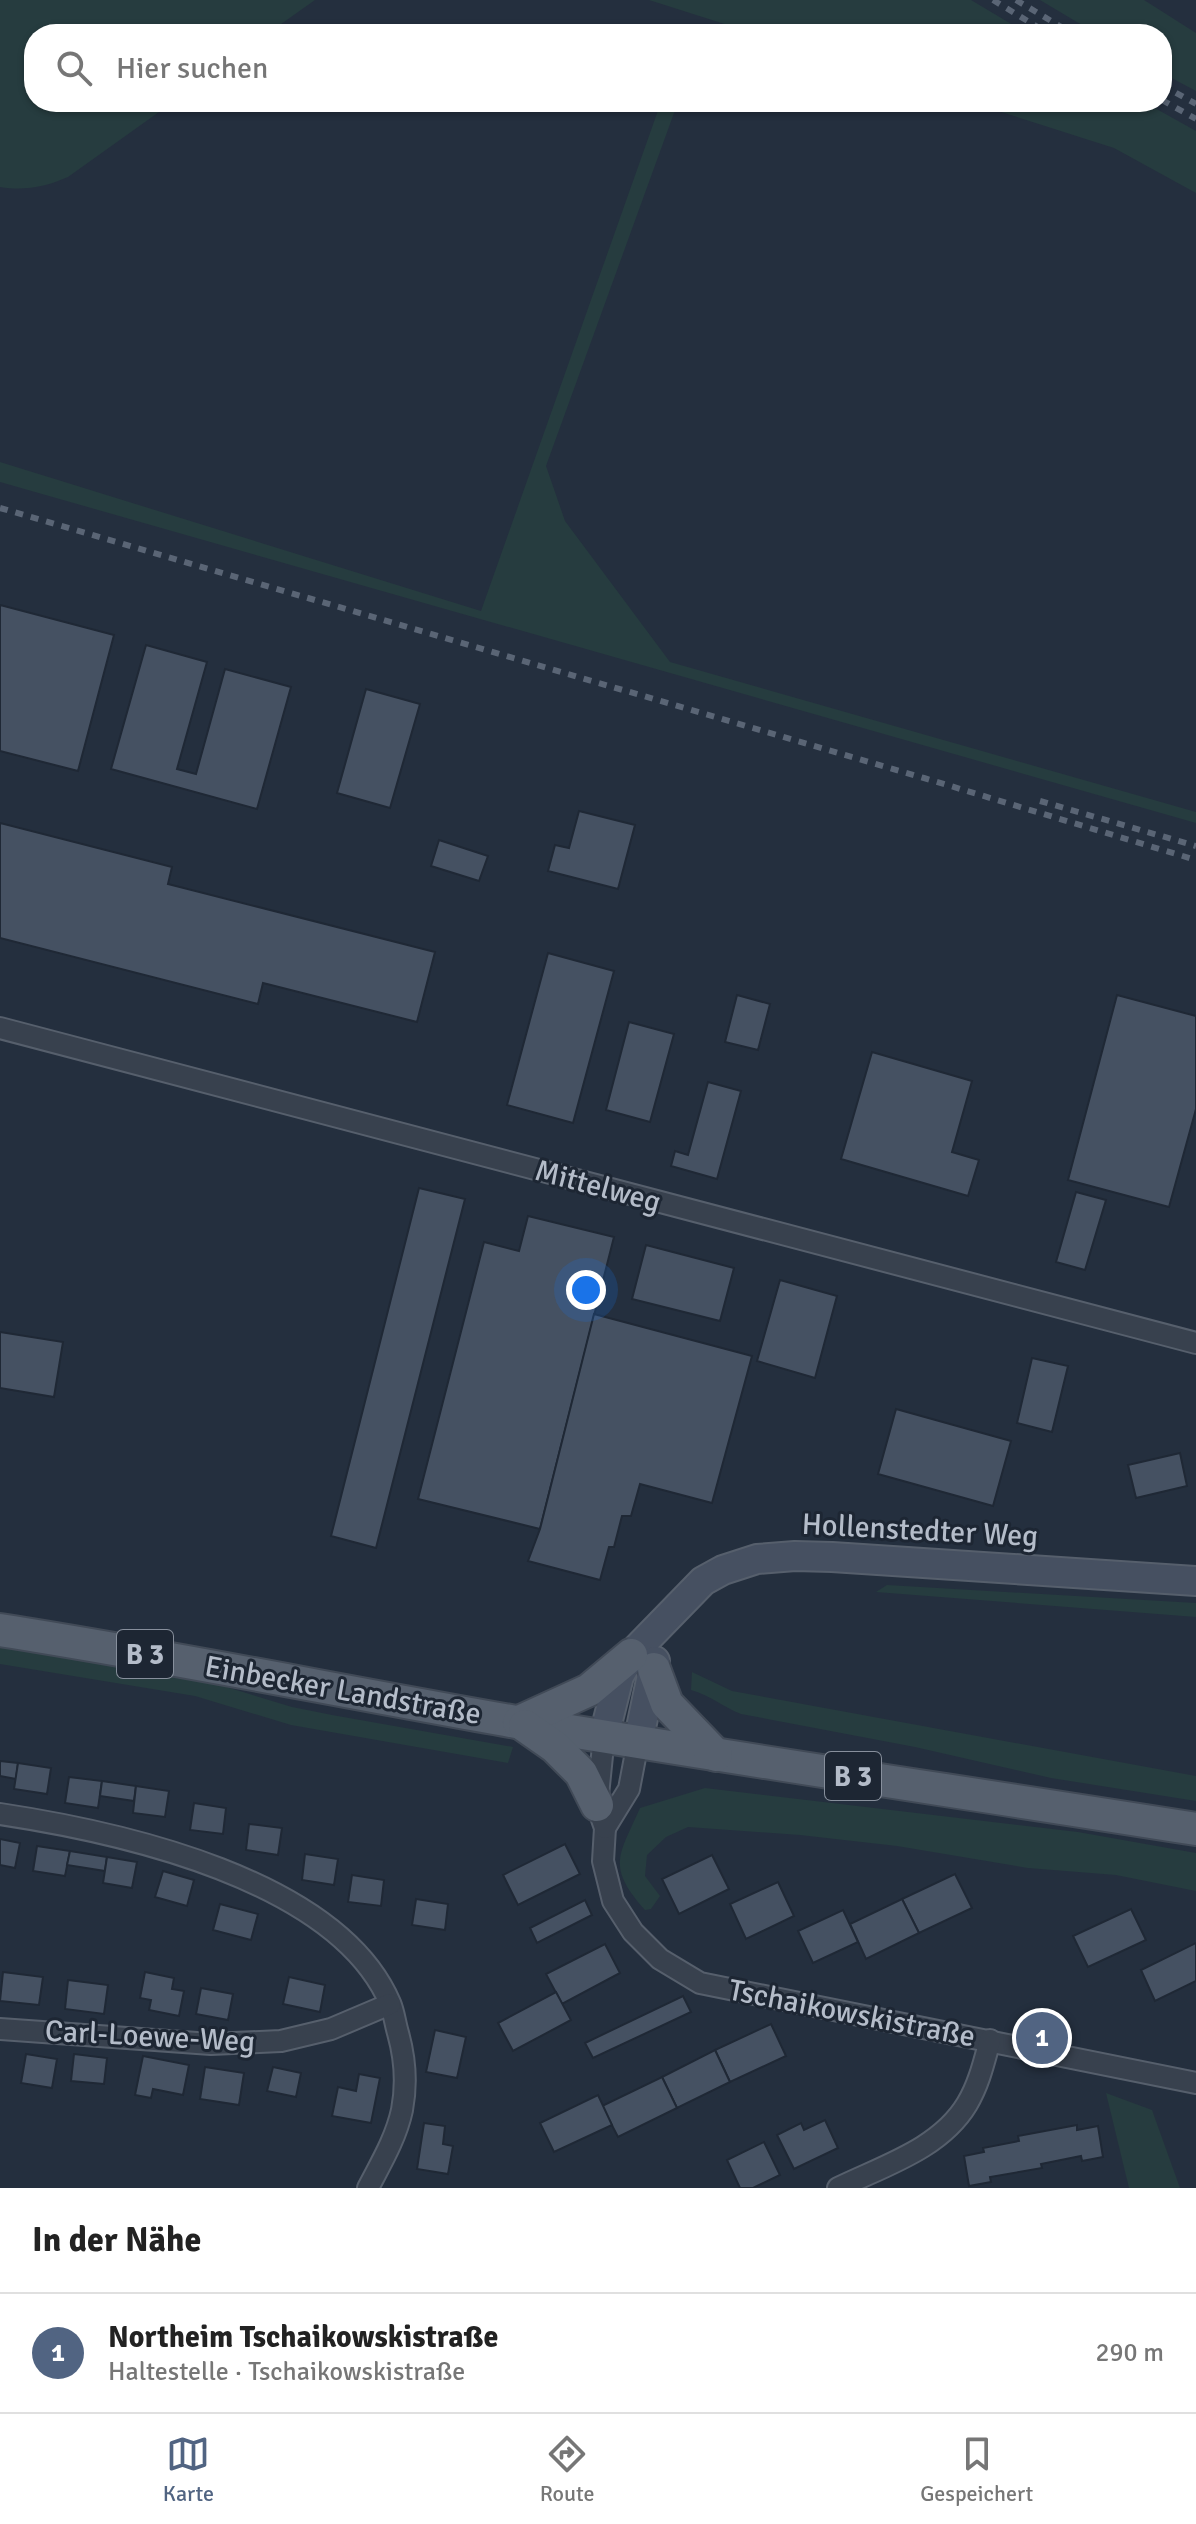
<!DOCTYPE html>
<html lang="de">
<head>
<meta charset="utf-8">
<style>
	:root { --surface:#fff; --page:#f6f6f6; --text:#222; --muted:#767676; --line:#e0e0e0; --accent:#516482 }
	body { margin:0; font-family:Signika,sans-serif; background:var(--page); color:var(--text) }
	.you { position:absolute; left:586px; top:1290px; width:28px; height:28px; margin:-20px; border:6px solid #fff; border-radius:50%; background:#1a73e8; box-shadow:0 0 0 12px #1a73e833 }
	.badge { display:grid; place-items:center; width:52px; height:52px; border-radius:50%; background:var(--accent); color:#fff; font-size:26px; font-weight:700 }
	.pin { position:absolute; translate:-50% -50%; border:4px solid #fff; box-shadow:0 2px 8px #0006 }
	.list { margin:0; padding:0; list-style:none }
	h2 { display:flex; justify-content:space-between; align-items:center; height:104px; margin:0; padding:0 32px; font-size:34px }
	h2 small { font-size:26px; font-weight:400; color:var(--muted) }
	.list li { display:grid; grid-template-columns:52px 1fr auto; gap:24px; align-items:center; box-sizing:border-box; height:120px; padding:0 32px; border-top:2px solid var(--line) }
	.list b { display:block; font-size:30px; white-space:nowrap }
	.list p { margin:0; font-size:26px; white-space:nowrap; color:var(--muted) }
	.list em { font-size:26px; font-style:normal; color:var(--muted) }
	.icon { flex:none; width:44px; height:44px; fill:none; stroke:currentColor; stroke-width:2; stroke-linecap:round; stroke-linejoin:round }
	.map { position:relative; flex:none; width:1196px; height:2188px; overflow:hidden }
	.search { position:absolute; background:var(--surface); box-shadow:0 2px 6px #0004; left:24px; right:24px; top:24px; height:88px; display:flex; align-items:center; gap:20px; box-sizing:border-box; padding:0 28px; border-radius:32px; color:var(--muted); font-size:30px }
	.sheet { height:224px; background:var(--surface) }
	nav { display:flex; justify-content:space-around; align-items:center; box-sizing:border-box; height:112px; border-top:2px solid var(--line); background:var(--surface); font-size:22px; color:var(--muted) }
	nav a { display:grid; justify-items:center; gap:4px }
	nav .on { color:var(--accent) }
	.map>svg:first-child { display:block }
	.green { fill:#263c3f }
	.building { fill:#455162; stroke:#1f2835; stroke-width:2 }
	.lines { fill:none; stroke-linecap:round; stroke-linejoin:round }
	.minor-casing { stroke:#565f6c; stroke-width:24 }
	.secondary-casing { stroke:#565f6c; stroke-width:32 }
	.primary-casing { stroke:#414a57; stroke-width:36 }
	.minor { stroke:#38414e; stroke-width:20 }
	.secondary { stroke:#465061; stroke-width:28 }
	.primary { stroke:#56606e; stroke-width:32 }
	.rail { stroke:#5a6575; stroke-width:6; stroke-dasharray:8 8; stroke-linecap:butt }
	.labels { text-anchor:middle; stroke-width:6; stroke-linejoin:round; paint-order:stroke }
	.shield { fill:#1d2633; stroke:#878f9c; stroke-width:2 }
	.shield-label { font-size:28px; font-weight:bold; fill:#b4bcc9 }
	.street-label { font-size:30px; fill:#b4bcc9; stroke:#1d2633 }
</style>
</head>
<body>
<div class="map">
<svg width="1196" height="2188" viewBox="0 0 1196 2188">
	<rect width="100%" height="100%" fill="#242f3e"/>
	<g class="green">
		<path d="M0 0H315L267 34H34V102H173L68 177C45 187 25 191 0 187Z"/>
		<polygon points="649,0 971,0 1028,34 756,34"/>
		<polygon points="1040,0 1144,0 1196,33 1196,91 1162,73 1162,34 1097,34"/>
		<polygon points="661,102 678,102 546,466 565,521 670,662 1196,812 1196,823 0,482 0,462 481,611"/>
		<polygon points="970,102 1144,102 1196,131 1196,193 1114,148"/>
		<polygon points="887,1585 1196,1603 1196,1617 876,1592"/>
		<polygon points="0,1643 210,1682 292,1707 332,1715 513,1747 508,1763 291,1725 195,1696 0,1664"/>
		<path d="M692 1672 732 1691 1196 1776V1801L1051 1778 915 1747 741 1714C723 1707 710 1695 691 1690Z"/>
		<path d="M705 1788 1078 1832 1196 1853V1891L1116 1875 1028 1868 897 1846 800 1835 688 1827 666 1837 647 1855 645 1876 660 1896 651 1909 645 1910C606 1866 619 1856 640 1808Z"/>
		<polygon points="1106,2093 1152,2110 1180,2188 1129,2188"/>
	</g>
	<g class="building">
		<polygon points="0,605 114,635 78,771 0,751"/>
		<polygon points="146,645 207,662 177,769 196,774 225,669 291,687 257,809 111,769"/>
		<polygon points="366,689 420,704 390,808 337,793"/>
		<polygon points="579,811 635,825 618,889 548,871 555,845 569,848"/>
		<polygon points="0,823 172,867 168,884 435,952 417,1022 263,983 258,1004 0,938"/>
		<polygon points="439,840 488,856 479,881 431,866"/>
		<polygon points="548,953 614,971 573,1123 507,1105"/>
		<polygon points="737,995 770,1004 758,1050 725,1042"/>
		<polygon points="1117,995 1196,1016 1196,1109 1169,1207 1068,1180"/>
		<polygon points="629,1022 674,1034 650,1122 606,1110"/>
		<polygon points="872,1052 972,1081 952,1152 979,1160 968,1196 841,1159"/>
		<polygon points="708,1082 741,1091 717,1179 671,1166 675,1151 688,1155"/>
		<polygon points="419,1188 465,1199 376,1548 331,1536"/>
		<polygon points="1076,1192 1106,1200 1085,1270 1056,1262"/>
		<polygon points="528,1216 614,1237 540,1529 418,1499 484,1242 519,1251"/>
		<polygon points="646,1245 734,1268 720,1321 632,1299"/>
		<polygon points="780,1280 837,1296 815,1378 757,1361"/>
		<polygon points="594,1314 752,1356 712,1503 640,1484 631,1516 622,1516 614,1547 609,1547 600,1580 528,1561 540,1529"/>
		<polygon points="0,1332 63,1342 54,1397 0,1388"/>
		<polygon points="1032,1358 1068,1366 1052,1432 1017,1423"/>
		<polygon points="896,1409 1011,1441 993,1506 878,1474"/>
		<polygon points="1180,1453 1187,1486 1136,1498 1128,1465"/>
		<polygon points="0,1761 18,1763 16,1779 0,1776"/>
		<polygon points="18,1763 51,1768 47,1794 14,1789"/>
		<polygon points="69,1777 102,1781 98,1808 65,1803"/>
		<polygon points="102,1781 136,1786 134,1801 100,1796"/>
		<polygon points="136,1786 169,1791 165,1817 133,1813"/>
		<polygon points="194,1803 226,1808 223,1834 190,1830"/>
		<polygon points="249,1824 282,1828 278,1855 246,1850"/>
		<polygon points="0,1839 20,1843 15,1868 0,1865"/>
		<polygon points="565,1844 580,1874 518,1905 503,1875"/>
		<polygon points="37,1846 70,1851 65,1876 33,1871"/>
		<polygon points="70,1851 107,1857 105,1871 67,1865"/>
		<polygon points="305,1854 338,1859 334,1885 302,1880"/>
		<polygon points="712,1855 729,1889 679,1914 662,1879"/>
		<polygon points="107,1857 137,1862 132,1888 103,1883"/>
		<polygon points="163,1871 194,1880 187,1906 155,1897"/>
		<polygon points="955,1874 972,1908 919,1933 902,1899"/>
		<polygon points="352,1875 384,1880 381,1906 348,1902"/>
		<polygon points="778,1882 794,1916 746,1939 730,1904"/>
		<polygon points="416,1899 448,1904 445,1930 412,1925"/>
		<polygon points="902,1899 919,1933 866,1959 850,1924"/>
		<polygon points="585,1900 592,1915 537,1943 530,1928"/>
		<polygon points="220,1904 258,1914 251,1940 213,1930"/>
		<polygon points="1131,1909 1146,1940 1088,1967 1073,1936"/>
		<polygon points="843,1910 858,1942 813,1963 798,1931"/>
		<polygon points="1196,1943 1196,1981 1155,2001 1141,1970"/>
		<polygon points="605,1944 620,1973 562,2004 546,1974"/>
		<polygon points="3,1972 43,1977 39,2005 0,2001"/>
		<polygon points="145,1972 174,1978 172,1989 184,1991 179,2016 149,2010 151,2000 140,1998"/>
		<polygon points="289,1977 325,1985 320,2012 283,2004"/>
		<polygon points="68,1980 108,1985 104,2014 65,2009"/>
		<polygon points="201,1988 233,1994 228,2020 196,2014"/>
		<polygon points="556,1992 571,2020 513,2051 498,2023"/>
		<polygon points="683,1996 691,2012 593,2058 585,2043"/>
		<polygon points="771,2024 786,2056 730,2082 715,2050"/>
		<polygon points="435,2030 466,2037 457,2078 426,2072"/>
		<polygon points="715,2050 730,2082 677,2108 662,2077"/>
		<polygon points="26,2054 57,2059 52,2088 21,2083"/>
		<polygon points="74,2054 107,2058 104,2084 71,2081"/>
		<polygon points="143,2056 189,2065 183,2095 153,2089 151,2098 135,2095"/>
		<polygon points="205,2067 244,2073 239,2105 200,2099"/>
		<polygon points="273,2067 301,2073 296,2097 267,2091"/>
		<polygon points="359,2074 380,2078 371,2123 332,2116 338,2087 356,2091"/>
		<polygon points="662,2077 677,2108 618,2137 602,2106"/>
		<polygon points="598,2095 612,2125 554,2152 540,2123"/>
		<polygon points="825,2120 838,2148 794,2169 777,2135 801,2123 804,2130"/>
		<polygon points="424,2123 445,2126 443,2144 453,2146 448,2174 417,2169"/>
		<polygon points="1077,2125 1077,2130 1098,2126 1103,2157 1082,2161 1081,2156 1041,2164 1042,2168 990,2177 991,2182 969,2186 964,2156 984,2152 983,2148 1019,2141 1018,2136"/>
		<polygon points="764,2142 780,2175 753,2188 740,2188 727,2160"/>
	</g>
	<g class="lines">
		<defs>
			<g id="minor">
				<polyline points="0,1028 1196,1343"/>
				<polyline points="604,1736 597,1805 605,1828 603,1861 613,1901 633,1932 660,1959 700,1983 1196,2083"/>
				<path d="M0 1814C119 1832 337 1879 390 2003 394 2012 395 2023 398 2033 405 2058 407 2084 402 2110 396 2138 381 2163 368 2188"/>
				<polyline points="605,1828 629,1789 638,1742"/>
				<polyline points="0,2029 211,2044 281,2041 331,2029 390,2004"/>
				<path d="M838 2188C883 2166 940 2149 967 2104 979 2084 984 2062 990 2040"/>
			</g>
			<g id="secondary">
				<polyline points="604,1736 619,1676 631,1655 703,1581 723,1570 757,1559 795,1556 832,1557 1196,1581"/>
				<polyline points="638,1742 655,1661"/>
			</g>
			<g id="primary">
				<path d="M0 1630C173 1657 344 1692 516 1722 742 1760 969 1793 1196 1829"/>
				<polyline points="654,1669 667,1704 716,1755"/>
				<polyline points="519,1722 589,1690 631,1655"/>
				<polyline points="525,1726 555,1747 581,1773 597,1805"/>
			</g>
		</defs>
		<use href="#minor" class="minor-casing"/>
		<use href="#secondary" class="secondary-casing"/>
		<use href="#primary" class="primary-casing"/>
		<use href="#minor" class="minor"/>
		<use href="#secondary" class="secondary"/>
		<use href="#primary" class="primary"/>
		<g class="rail">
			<polyline points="993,0 1049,34"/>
			<polyline points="1016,0 1073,34"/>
			<polyline points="1162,85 1196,104"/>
			<polyline points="1162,100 1196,119"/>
			<polyline points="0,508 924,778 1196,860"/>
			<polyline points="1040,801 1196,846"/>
		</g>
	</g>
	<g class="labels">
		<g class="shield">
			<rect x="117" y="1630" width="56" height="48" rx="6"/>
			<rect x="825" y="1752" width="56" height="48" rx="6"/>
		</g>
		<g class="shield-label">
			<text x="145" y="1664">B 3</text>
			<text x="853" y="1786">B 3</text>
		</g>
		<g class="street-label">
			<text transform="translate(598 1186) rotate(15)" y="10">Mittelweg</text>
			<text transform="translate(920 1530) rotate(3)" y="10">Hollenstedter Weg</text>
			<text transform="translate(343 1690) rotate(10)" y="10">Einbecker Landstraße</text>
			<text transform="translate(852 2013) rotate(11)" y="10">Tschaikowskistraße</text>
			<text transform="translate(150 2036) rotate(3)" y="10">Carl-Loewe-Weg</text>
		</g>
	</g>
</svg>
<div class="you"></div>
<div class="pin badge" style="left:1042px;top:2038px">1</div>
<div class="search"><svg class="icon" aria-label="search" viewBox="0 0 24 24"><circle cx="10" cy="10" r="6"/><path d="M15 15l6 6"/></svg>Hier suchen</div>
</div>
<section class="sheet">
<h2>In der Nähe<small></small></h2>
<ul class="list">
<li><span class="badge">1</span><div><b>Northeim Tschaikowskistraße</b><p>Haltestelle · Tschaikowskistraße</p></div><em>290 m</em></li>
</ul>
</section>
<nav>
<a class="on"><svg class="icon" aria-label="map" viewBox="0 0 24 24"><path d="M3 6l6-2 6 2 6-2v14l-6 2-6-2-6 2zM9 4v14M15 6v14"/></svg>Karte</a>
<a><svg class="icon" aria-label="directions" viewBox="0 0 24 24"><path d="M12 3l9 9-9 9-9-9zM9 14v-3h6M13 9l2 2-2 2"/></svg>Route</a>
<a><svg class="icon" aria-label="saved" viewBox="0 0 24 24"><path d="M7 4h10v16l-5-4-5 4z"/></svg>Gespeichert</a>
</nav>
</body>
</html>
